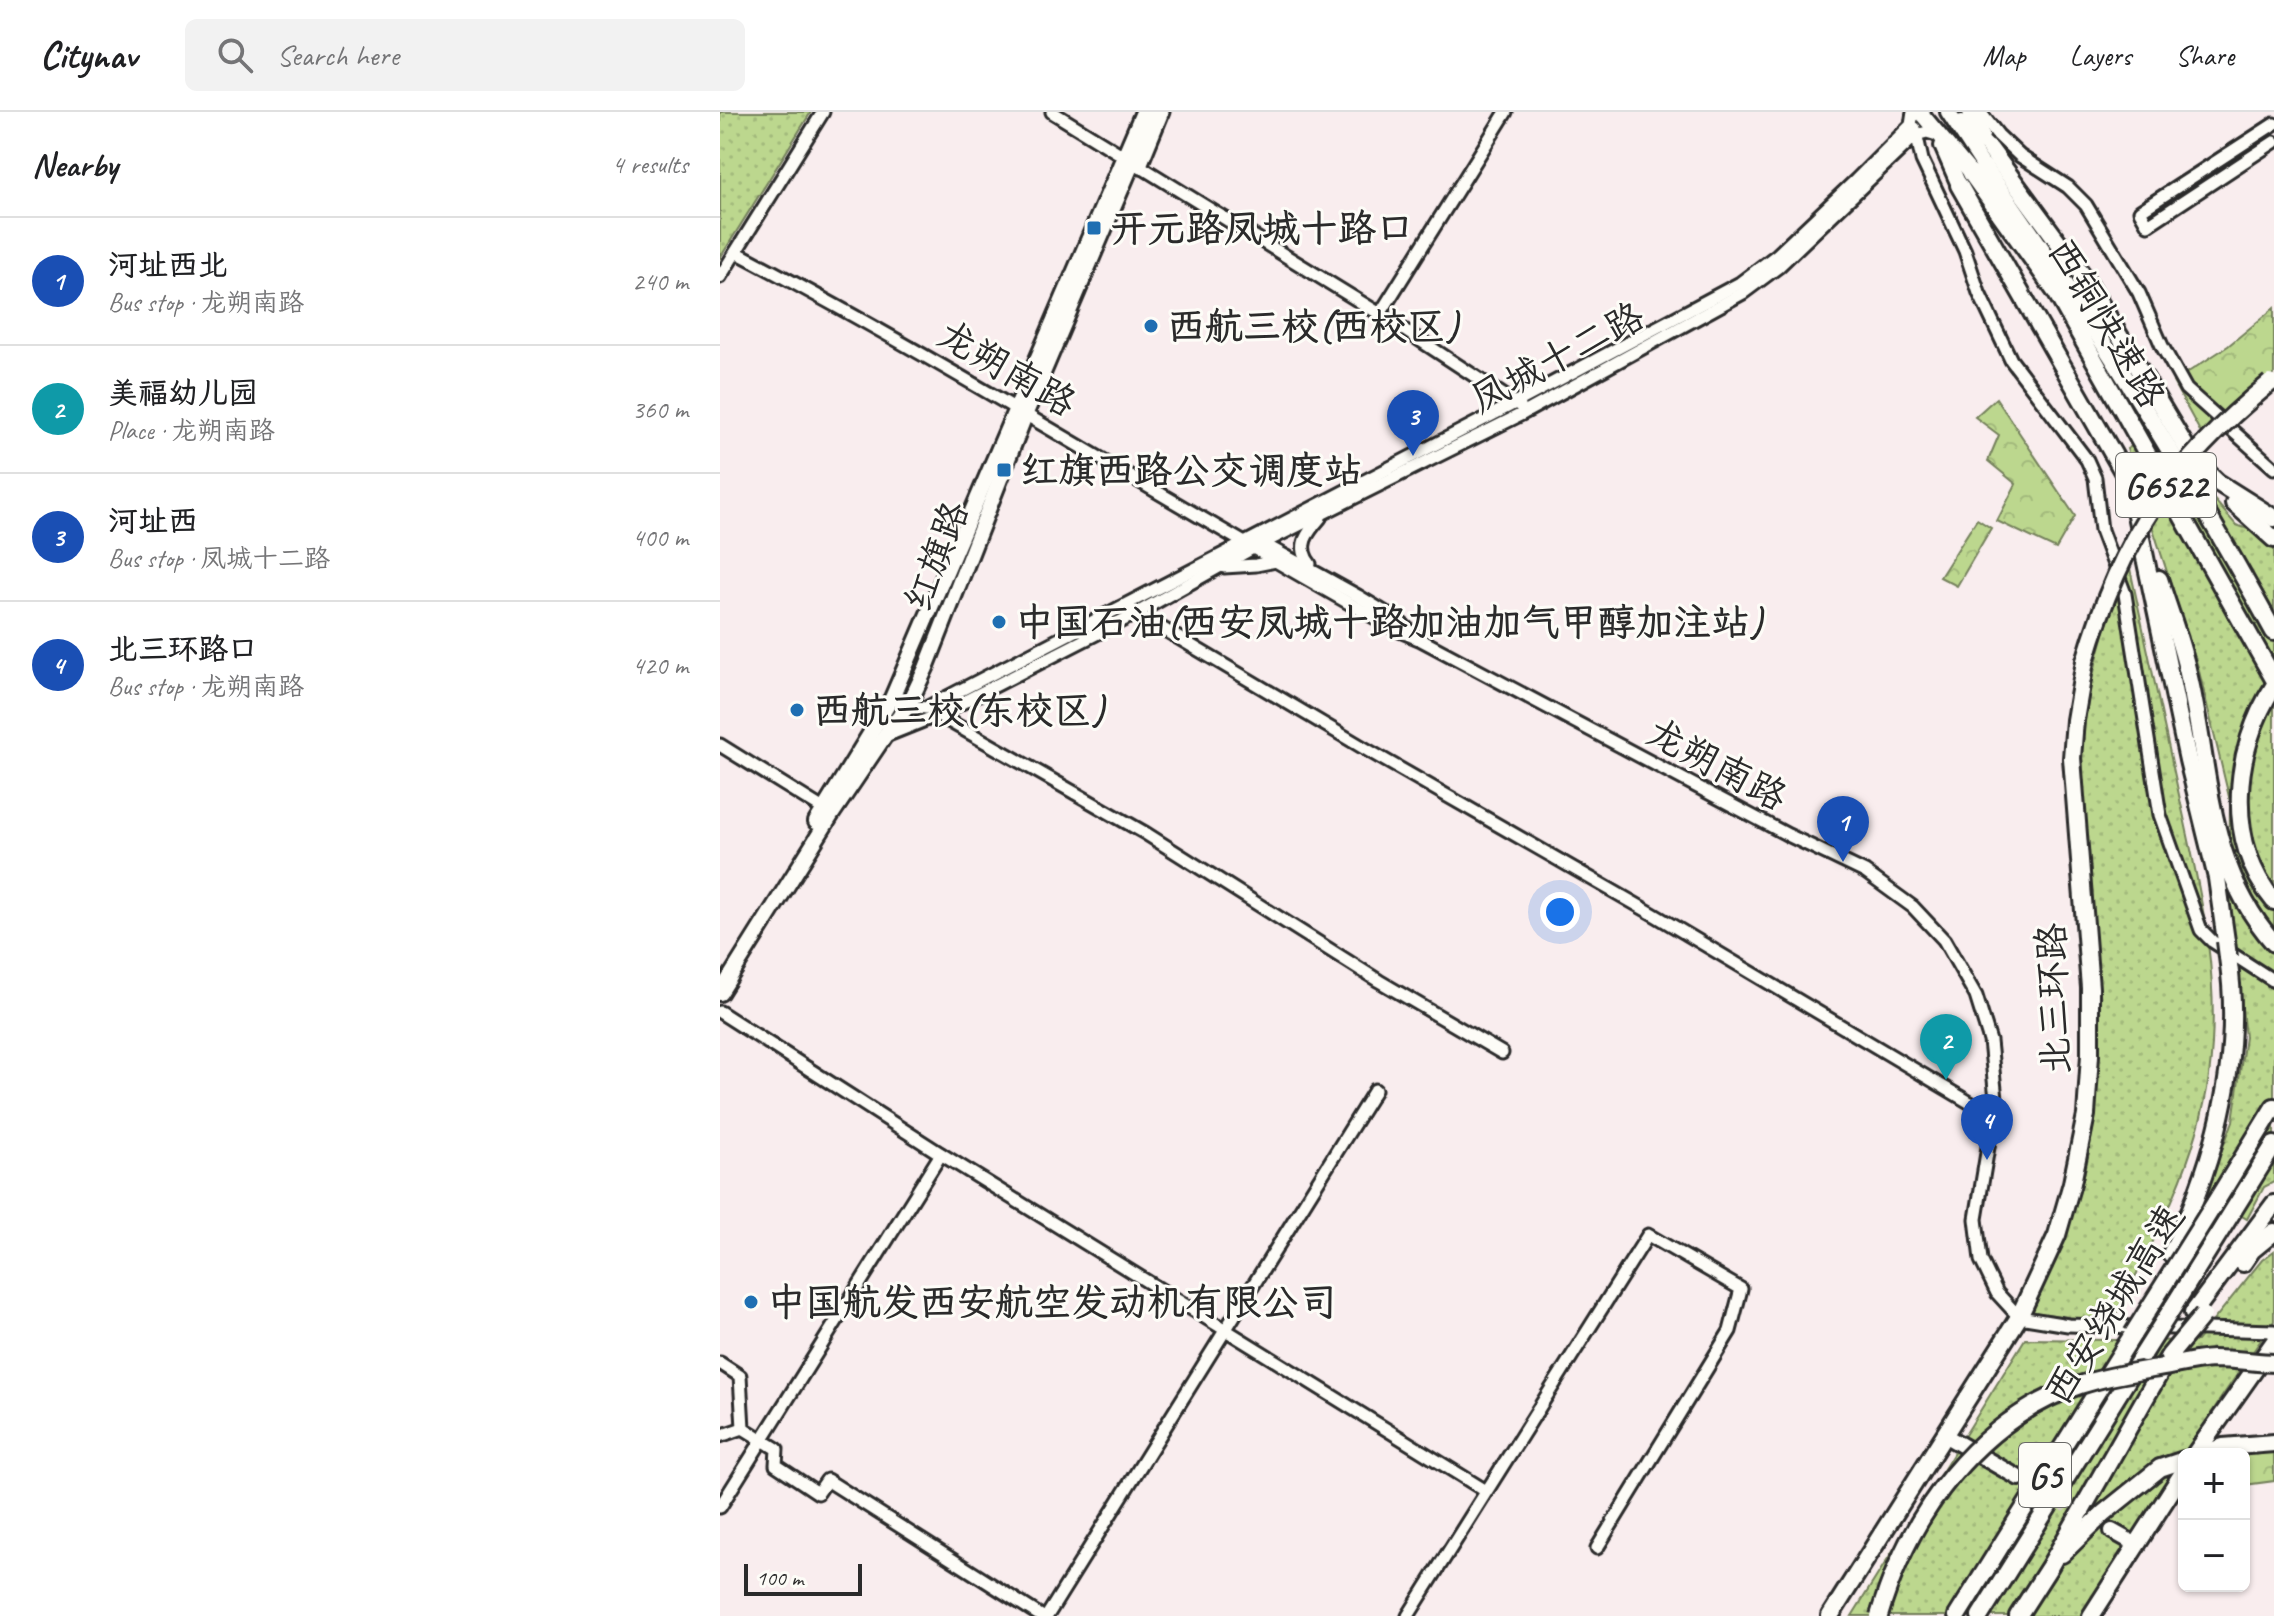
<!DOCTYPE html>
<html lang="en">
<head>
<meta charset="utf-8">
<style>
	:root { --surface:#fff; --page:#f2f2f2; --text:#202124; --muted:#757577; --line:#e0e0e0; --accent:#1f6fb2 }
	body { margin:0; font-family:Caveat,"LXGW WenKai TC",sans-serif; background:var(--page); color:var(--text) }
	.controls { position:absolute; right:24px; bottom:24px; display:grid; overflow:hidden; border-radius:12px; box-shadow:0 2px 6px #0004 }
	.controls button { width:72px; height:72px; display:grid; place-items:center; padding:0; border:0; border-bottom:2px solid var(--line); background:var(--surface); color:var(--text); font:40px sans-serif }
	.scale { position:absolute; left:24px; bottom:20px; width:118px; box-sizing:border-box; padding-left:8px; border:4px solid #2b2b2b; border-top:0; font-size:22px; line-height:28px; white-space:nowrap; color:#2b2b2b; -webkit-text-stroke:6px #fdfcf7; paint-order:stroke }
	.you { position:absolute; left:840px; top:800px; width:28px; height:28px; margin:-20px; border:6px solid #fff; border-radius:50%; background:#1a73e8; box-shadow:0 0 0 12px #1a73e833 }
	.badge { display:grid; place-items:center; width:52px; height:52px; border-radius:50%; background:var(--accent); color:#fff; font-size:26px; font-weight:700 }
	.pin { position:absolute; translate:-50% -66px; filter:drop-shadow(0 2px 4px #0008) }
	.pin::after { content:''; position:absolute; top:42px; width:28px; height:24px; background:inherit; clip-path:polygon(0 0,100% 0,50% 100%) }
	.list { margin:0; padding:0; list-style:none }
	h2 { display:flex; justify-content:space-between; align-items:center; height:104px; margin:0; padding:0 32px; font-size:34px }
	h2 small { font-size:26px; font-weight:400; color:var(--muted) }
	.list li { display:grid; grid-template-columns:52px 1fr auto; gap:24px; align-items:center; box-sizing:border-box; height:128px; padding:0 32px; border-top:2px solid var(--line) }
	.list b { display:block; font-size:30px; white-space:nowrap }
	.list p { margin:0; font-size:26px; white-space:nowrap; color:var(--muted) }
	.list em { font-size:26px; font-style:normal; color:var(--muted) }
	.icon { flex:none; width:44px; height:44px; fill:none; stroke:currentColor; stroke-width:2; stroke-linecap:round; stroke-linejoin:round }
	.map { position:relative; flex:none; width:1554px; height:1504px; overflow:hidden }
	header { display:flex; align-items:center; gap:48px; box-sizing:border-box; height:112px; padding:0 40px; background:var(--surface); border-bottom:2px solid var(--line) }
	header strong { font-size:38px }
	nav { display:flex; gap:44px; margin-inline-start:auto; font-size:28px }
	.search { width:560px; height:72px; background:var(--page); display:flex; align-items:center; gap:20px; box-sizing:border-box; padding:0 28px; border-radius:12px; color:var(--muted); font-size:30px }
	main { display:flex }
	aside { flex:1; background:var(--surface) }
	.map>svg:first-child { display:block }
	.grass { fill:url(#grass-dots); stroke:#74815c; stroke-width:2 }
	.forest { fill:url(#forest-crowns); stroke:#74815c; stroke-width:2 }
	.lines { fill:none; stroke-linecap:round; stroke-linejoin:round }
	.major-tunnel { stroke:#d0c6c7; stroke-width:14; stroke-dasharray:14 7; stroke-linecap:butt }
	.minor-casing { stroke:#2b2b2b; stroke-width:17 }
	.major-casing { stroke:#2b2b2b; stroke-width:20 }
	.highway-casing { stroke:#2b2b2b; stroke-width:22 }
	.minor { stroke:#fdfcf7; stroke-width:11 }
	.major { stroke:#fdfcf7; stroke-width:14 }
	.highway { stroke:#fdfcf7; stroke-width:16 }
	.highway-bridge-casing { stroke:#2b2b2b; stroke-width:22; stroke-linecap:butt }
	.highway-bridge { stroke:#fdfcf7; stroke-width:16 }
	.poi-dot { fill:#1f6fb2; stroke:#fdfcf7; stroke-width:3 }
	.labels { text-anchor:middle; stroke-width:6; stroke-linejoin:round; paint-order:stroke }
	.shield { fill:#fdfcf7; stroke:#6a6a68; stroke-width:2 }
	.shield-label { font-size:36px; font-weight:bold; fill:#2b2b2b }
	.poi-label { font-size:38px; font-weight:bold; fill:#2b2b2b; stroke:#fdfcf7; text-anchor:start }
	.street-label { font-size:38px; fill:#2b2b2b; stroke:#fdfcf7 }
</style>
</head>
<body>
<header>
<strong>Citynav</strong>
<div class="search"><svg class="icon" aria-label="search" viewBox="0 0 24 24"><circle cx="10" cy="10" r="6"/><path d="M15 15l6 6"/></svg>Search here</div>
<nav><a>Map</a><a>Layers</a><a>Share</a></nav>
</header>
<main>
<aside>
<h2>Nearby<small>4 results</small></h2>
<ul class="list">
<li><span class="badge" style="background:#1a4fb4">1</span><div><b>河址西北</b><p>Bus stop · 龙朔南路</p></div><em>240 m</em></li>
<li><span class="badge" style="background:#0f9aa8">2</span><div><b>美福幼儿园</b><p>Place · 龙朔南路</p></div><em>360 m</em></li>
<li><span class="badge" style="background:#1a4fb4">3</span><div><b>河址西</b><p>Bus stop · 凤城十二路</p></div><em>400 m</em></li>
<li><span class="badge" style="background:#1a4fb4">4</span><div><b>北三环路口</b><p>Bus stop · 龙朔南路</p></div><em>420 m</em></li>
</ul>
</aside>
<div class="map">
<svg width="1554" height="1504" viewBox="0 0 1554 1504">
	<defs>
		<pattern id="grass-dots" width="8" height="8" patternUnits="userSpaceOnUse" patternTransform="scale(2)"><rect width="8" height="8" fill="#bcd78e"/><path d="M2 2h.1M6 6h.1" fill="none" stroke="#a2b97b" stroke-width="1.8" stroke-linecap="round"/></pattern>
		<pattern id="forest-crowns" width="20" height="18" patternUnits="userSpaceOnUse" patternTransform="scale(2)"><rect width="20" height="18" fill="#bcd78e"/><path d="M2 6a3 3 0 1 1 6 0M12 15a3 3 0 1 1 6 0" fill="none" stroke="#a2b97b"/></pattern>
	</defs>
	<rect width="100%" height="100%" fill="#f9edee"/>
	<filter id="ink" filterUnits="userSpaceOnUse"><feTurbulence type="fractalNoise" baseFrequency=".0125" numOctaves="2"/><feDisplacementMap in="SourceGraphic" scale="16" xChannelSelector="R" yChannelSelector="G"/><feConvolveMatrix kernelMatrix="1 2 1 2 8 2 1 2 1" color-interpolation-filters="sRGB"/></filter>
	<g filter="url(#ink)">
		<g class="grass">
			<polygon points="0,0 91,0 0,146"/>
			<polygon points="1436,320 1516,413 1554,426 1554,1070 1544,1075 1527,1107 1485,1082 1513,1009 1525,925 1509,777 1510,689 1478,555 1407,337"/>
			<path d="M1409 452C1426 529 1442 606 1459 683 1480 778 1502 865 1489 964 1477 1052 1432 1133 1391 1211L1312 1200C1334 1149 1359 1095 1369 1040 1392 907 1365 772 1362 638 1367 571 1384 514 1409 452Z"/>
			<polygon points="1554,1139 1554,1209 1501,1286 1363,1504 1132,1504 1305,1227 1477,1229 1542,1148"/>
		</g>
		<g class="forest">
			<polygon points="1554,196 1554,263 1522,286 1482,323 1453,270 1508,234"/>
			<polygon points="1276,286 1355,404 1336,437 1277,409 1296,372 1268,349 1279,323 1255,305"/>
			<polygon points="1257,407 1271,416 1237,474 1220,465"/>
			<polygon points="1544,1339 1554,1339 1554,1369 1524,1373 1524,1342"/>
		</g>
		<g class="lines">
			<polyline class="major-tunnel" points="1299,1366 1392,1419"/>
			<defs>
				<g id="minor">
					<polyline points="332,0 660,202 800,294"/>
					<polyline points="1260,0 1278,23 1300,44 1348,75 1366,93 1419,181 1442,234 1466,277 1554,356"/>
					<polyline points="1554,12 1420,99 1428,113 1554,30"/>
					<polyline points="1195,16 1202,48 1245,139 1259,181 1291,248 1367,348 1375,366 1381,418 1405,482 1440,703 1481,818 1492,829 1554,869"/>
					<polyline points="420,56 443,0"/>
					<path d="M16 140C241 258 455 395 677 518L701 528 1068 723 1145 760 1193 795 1224 828 1256 884 1270 929 1276 987 1256 1107 1261 1148 1277 1181 1299 1205 1348 1213 1554 1219"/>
					<polyline points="0,165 103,0"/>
					<polyline points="660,202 786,0"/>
					<polyline points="542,431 638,484 676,507 691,520"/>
					<path d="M590 452C576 434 587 421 600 406"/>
					<polyline points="504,455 536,453 556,449"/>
					<polyline points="413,499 649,639 933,802 1274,1005"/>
					<polyline points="172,586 188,594 206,596 795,291 1020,171 1057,143 1136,68 1191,13 1193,0"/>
					<polyline points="213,600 425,721 659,869 782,941"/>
					<polyline points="163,625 218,603 415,502 533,436 804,301 1023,181 1058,155 1196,23 1207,20 1217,23"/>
					<polyline points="0,633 108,700"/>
					<polyline points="0,900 221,1042 766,1379"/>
					<polyline points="0,1251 20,1264 23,1316"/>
					<polyline points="0,1324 23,1316 57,1337 56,1353 98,1381 107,1368 321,1504"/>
					<polyline points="0,1395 221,1042"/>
					<polyline points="327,1504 655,978"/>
					<polyline points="688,1504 928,1123 1021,1177 1010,1219 877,1436"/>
				</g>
				<g id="major">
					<polyline points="1200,0 1251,61"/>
					<polyline points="1228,0 1264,55"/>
					<polyline points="1250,0 1262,23"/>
					<polyline points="1242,10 1270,37"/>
					<polyline points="1222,34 1239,73"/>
					<polyline points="96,710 172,586 423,0"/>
					<polyline points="0,881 112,702 170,616 188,594 206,556 306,301 434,0"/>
					<polyline points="1224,1323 1299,1366"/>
					<polyline points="1392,1419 1417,1433"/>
				</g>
				<g id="highway">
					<polyline points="1270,37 1364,165 1473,347 1497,370 1554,406"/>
					<path d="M1264 55C1371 203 1466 360 1554 520"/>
					<polyline points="1251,61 1336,180 1554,567"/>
					<polyline points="1239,73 1409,370 1468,648 1497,766 1506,829"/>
					<polyline points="1514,391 1554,427"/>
					<path d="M1439 467C1449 498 1461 529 1468 561 1491 656 1485 753 1554 831"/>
					<path d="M1554 574C1513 637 1504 729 1554 789"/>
					<polyline points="1495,1091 1554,995"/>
					<path d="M1451 1142C1495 1050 1523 947 1508 845"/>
					<polyline points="1523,1151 1532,1138 1554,1120"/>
					<polyline points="1453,1195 1554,1033"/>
					<polyline points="1473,1201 1554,1092"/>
					<polyline points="1475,1342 1554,1230"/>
					<polyline points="1482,1342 1503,1335 1554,1331"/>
					<polyline points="1342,1442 1384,1401 1440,1356 1464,1348"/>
					<polyline points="1110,1504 1299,1205 1337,1123 1352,1071 1366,1003 1370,943 1370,876 1352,646 1355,608 1365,549"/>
					<polyline points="1237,1504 1413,1222"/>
					<polyline points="1260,1504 1424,1241"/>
					<polyline points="1298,1504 1330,1454 1448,1246"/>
					<polyline points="1371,1504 1464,1359"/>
				</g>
			</defs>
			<use href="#minor" class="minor-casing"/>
			<use href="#major" class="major-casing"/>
			<use href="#highway" class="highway-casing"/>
			<use href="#minor" class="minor"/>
			<use href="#major" class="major"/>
			<use href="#highway" class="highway"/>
			<defs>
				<g id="highway-bridge">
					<path d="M1365 549C1401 425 1451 352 1550 271"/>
					<polyline points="1506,829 1508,845"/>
					<polyline points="1413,1222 1495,1091"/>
					<polyline points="1424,1241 1453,1195"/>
					<polyline points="1449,1244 1483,1203"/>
					<path d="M1159 1504C1189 1402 1257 1308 1360 1273 1384 1265 1408 1261 1432 1257 1452 1254 1473 1248 1493 1247 1513 1247 1534 1250 1554 1251"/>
				</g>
			</defs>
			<use href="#highway-bridge" class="highway-bridge-casing"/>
			<use href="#highway-bridge" class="highway-bridge"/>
		</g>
	</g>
	<g class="poi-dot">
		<rect x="366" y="108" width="16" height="16" rx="4"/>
		<circle cx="431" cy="214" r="8"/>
		<rect x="276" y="350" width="16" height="16" rx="4"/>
		<circle cx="279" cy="510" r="8"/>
		<circle cx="77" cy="598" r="8"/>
		<circle cx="31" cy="1190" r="8"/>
	</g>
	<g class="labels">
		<g class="shield">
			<rect x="1396" y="341" width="100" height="64" rx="6"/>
			<rect x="1299" y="1331" width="52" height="64" rx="6"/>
		</g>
		<g class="shield-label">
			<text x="1446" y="386">G6522</text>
			<text x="1325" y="1376">G5</text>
		</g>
		<g class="poi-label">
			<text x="390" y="129">开元路凤城十路口</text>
			<text x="447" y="227">西航三校(西校区)</text>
			<text x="300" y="371">红旗西路公交调度站</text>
			<text x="295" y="523">中国石油(西安凤城十路加油加气甲醇加注站)</text>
			<text x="93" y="611">西航三校(东校区)</text>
			<text x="47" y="1203">中国航发西安航空发动机有限公司</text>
		</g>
		<g class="street-label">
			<text transform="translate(1387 211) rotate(59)" y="13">西铜快速路</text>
			<text transform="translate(837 245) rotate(-28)" y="13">凤城十二路</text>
			<text transform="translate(287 256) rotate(30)" y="13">龙朔南路</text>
			<text transform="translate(216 444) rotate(-69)" y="13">红旗路</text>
			<text transform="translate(997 652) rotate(28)" y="13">龙朔南路</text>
			<text transform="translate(1333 887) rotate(-92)" y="13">北三环路</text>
			<text transform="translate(1394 1192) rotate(-58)" y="13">西安绕城高速</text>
		</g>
	</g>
</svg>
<div class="controls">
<button>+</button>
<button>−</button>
</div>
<div class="scale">100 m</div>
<div class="you"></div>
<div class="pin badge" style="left:1123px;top:750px;background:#1a4fb4">1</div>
<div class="pin badge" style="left:1226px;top:968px;background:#0f9aa8">2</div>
<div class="pin badge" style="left:693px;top:344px;background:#1a4fb4">3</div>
<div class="pin badge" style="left:1267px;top:1048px;background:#1a4fb4">4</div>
</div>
</main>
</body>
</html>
